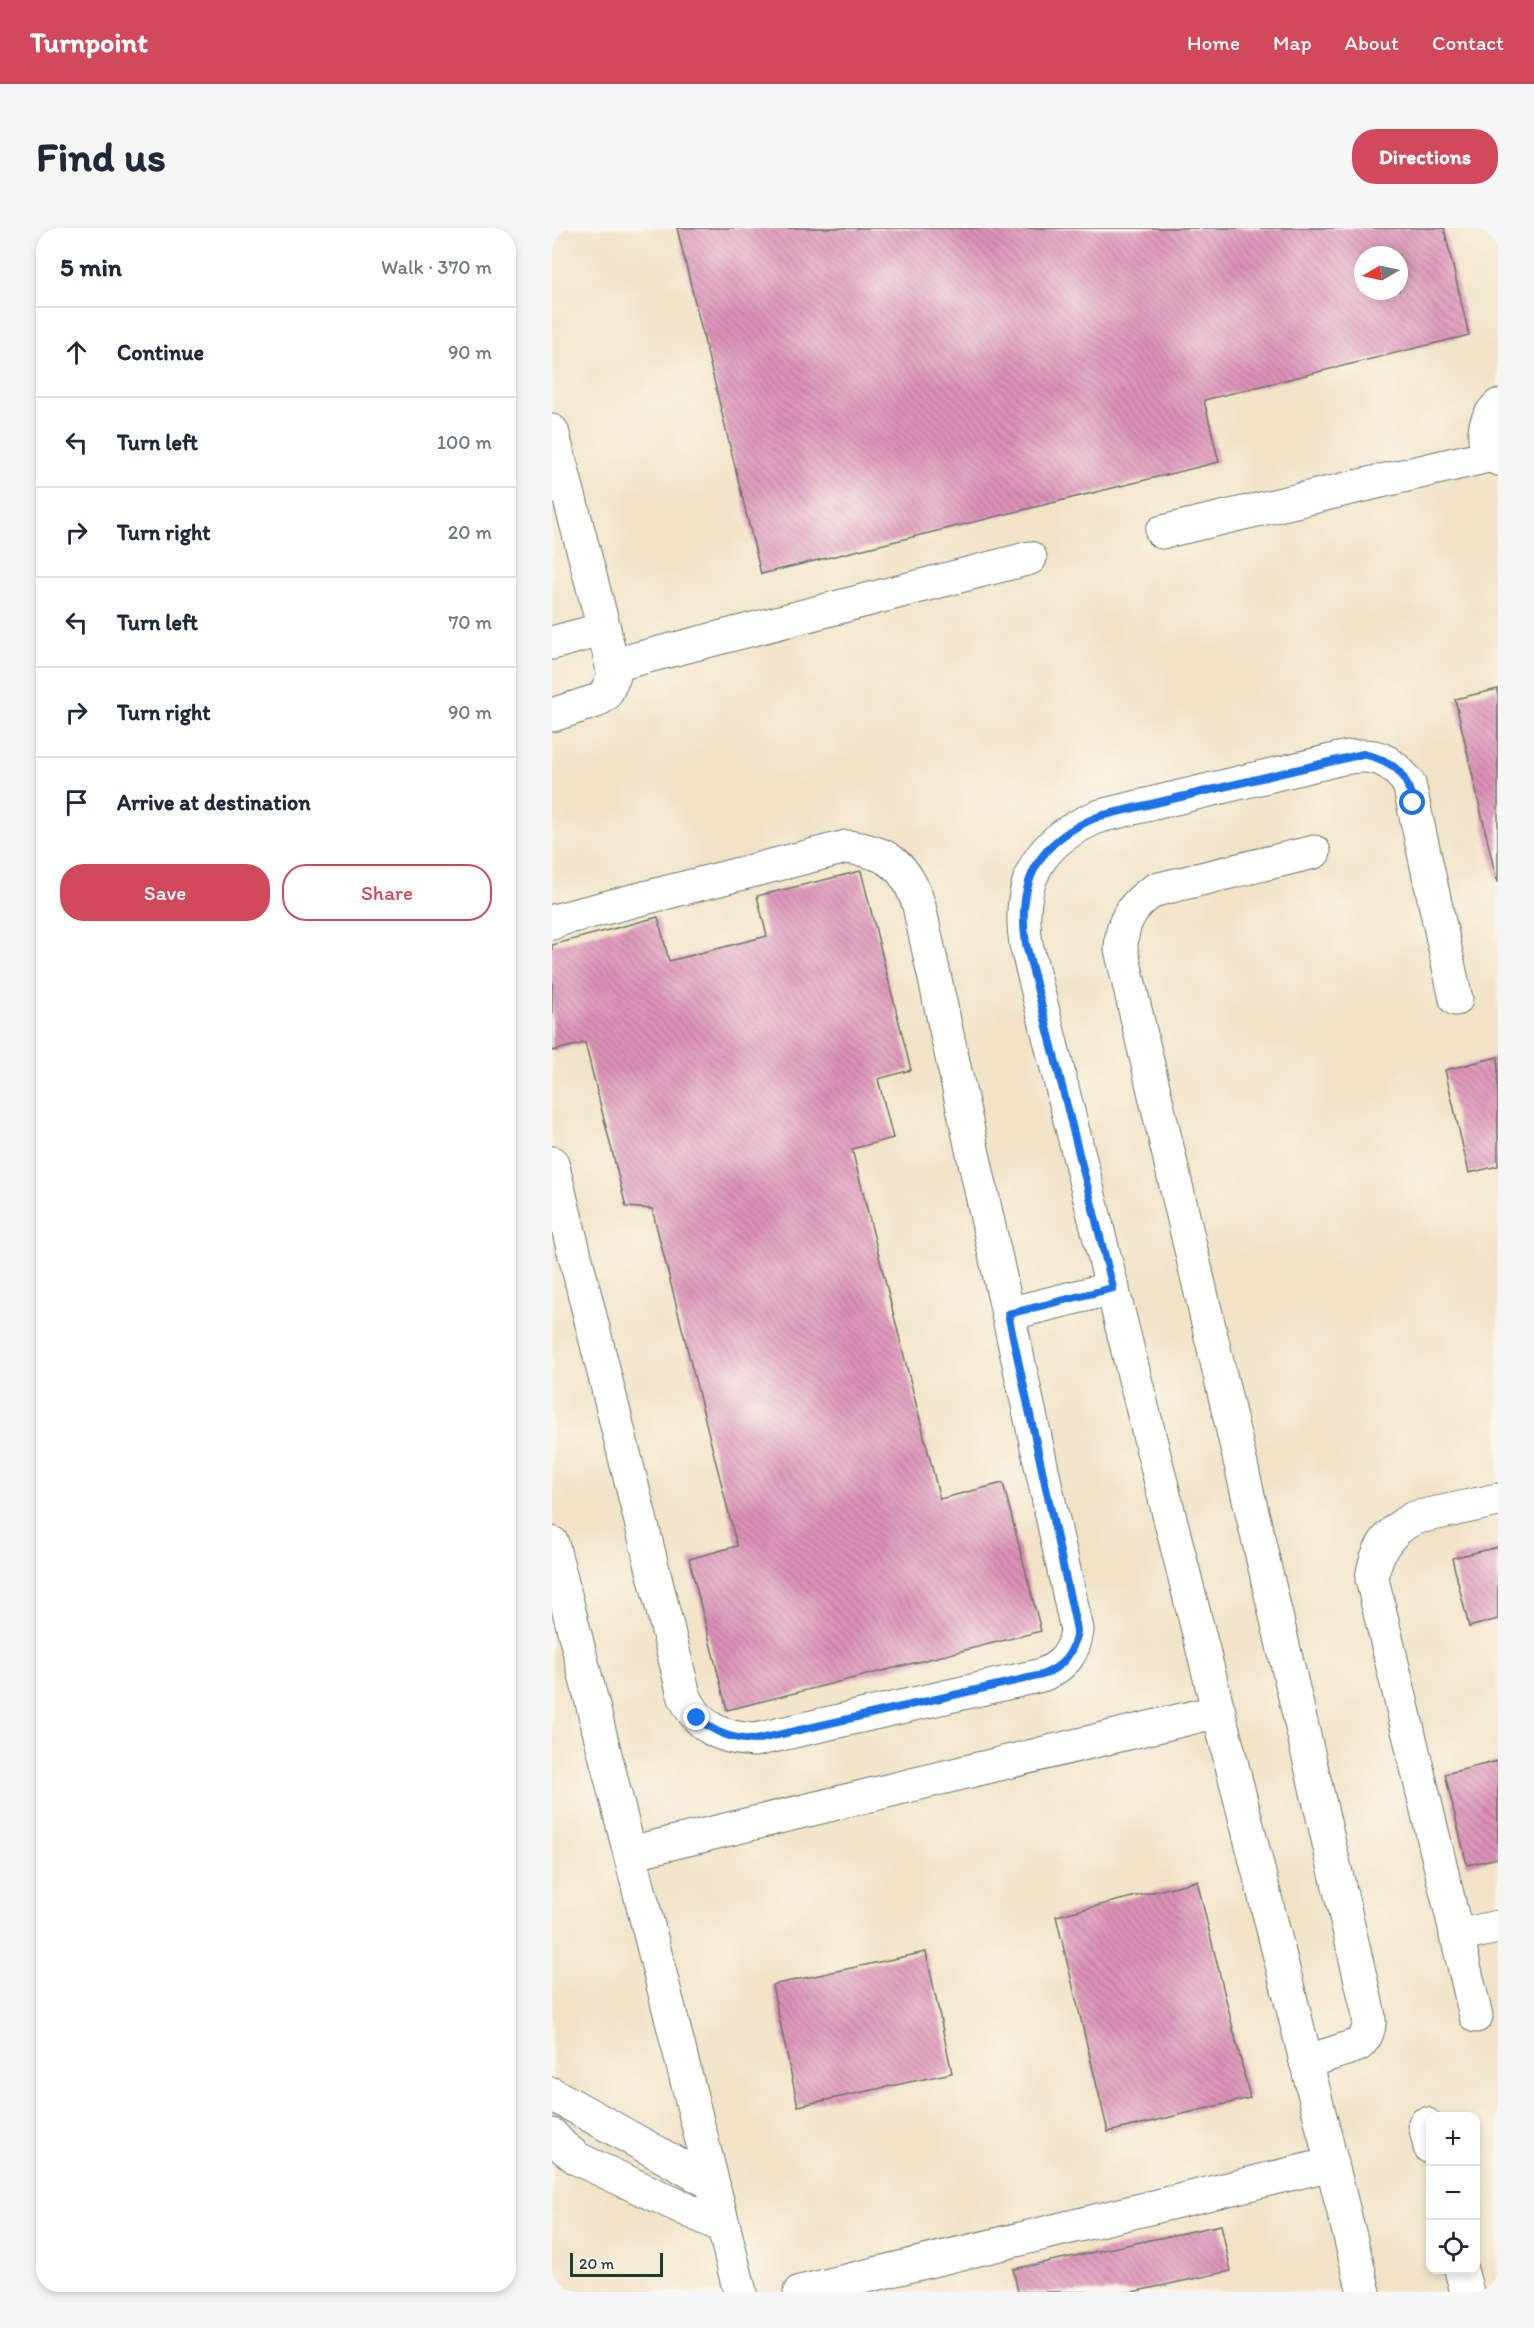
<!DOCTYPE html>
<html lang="en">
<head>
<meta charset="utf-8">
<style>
	:root { --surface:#fff; --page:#f6f6f7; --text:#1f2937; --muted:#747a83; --line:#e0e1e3; --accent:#d1495b }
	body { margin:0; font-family:Itim,sans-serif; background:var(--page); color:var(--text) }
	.controls { position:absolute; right:18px; bottom:18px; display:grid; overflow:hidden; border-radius:12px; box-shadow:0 3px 9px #0003 }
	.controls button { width:54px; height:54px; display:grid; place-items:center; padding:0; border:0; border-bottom:2px solid var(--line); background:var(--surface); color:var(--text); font:30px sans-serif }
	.compass { position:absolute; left:802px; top:18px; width:54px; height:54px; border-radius:50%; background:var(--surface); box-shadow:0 3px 9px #0003; rotate:261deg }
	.scale { position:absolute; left:18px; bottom:15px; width:93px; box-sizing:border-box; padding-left:6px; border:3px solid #1f3d34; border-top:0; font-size:16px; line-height:21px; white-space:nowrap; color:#1f3d34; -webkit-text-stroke:4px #fbf7ec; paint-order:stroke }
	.stop { position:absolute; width:18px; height:18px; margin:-14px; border:4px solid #1a73e8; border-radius:50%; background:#fff }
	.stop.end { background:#1a73e8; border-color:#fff; box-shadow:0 2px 6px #0008 }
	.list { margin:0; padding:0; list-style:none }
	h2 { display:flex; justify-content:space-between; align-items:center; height:78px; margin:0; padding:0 24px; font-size:26px }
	h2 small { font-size:20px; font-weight:400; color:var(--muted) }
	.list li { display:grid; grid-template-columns:39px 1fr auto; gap:18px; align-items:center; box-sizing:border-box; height:90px; padding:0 24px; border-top:2px solid var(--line) }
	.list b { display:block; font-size:22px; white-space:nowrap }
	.list em { font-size:20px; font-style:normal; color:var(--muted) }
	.actions { display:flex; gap:12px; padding:18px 24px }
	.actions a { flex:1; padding:14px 0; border:2px solid var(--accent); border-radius:24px; text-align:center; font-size:21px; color:var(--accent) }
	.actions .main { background:var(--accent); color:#fff }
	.icon { flex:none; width:33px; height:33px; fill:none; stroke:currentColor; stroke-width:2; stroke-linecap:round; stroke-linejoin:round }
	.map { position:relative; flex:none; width:946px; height:2064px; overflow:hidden; border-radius:24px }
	header { display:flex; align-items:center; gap:36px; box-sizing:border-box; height:84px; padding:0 30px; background:var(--accent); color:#fff }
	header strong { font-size:28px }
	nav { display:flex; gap:33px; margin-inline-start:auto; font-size:21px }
	.intro { display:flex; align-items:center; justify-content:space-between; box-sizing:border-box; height:144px; padding:0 36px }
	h1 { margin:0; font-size:42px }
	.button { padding:15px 27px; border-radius:24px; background:var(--accent); color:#fff; font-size:21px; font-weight:700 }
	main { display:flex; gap:36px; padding:0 36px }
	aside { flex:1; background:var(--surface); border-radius:24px; box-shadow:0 3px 9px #0003 }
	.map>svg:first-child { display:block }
	.building { fill:url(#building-back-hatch); fill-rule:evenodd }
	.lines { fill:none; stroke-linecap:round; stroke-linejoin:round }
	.minor-casing { stroke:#697767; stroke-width:35 }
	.minor { stroke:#fff; stroke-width:33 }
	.route { stroke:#1a73e8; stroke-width:8 }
</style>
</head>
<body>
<header>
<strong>Turnpoint</strong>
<nav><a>Home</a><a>Map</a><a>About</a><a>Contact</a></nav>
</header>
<div class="intro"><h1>Find us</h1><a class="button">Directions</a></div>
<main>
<aside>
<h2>5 min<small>Walk · 370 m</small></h2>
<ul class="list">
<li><svg class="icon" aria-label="ahead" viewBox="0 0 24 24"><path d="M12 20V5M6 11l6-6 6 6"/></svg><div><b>Continue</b></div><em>90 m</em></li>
<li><svg class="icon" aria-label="left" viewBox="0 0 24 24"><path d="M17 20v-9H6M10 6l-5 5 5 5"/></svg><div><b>Turn left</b></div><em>100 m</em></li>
<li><svg class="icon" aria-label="right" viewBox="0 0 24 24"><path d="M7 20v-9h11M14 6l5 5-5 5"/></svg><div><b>Turn right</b></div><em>20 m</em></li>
<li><svg class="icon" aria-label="left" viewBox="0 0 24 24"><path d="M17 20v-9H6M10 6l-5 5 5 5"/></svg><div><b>Turn left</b></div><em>70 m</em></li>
<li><svg class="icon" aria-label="right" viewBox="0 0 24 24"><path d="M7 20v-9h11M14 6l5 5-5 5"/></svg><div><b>Turn right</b></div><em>90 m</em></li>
<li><svg class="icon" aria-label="arrive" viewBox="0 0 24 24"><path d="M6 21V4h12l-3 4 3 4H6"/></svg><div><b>Arrive at destination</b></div></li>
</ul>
<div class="actions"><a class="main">Save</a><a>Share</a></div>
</aside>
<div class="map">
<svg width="946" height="2064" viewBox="0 0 946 2064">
	<defs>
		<pattern id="building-back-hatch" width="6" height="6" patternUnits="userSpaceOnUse" patternTransform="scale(1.5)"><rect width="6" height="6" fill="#dd92b8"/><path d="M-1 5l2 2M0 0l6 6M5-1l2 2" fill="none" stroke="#b37896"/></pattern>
	</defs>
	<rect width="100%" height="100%" fill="#fbf7ec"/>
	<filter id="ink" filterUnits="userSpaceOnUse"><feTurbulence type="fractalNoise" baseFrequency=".0167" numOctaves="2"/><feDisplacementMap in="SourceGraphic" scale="12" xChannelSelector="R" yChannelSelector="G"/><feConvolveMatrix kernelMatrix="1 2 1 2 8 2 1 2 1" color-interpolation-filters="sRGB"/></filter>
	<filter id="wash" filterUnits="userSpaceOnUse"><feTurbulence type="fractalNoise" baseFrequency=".008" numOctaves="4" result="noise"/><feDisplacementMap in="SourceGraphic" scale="24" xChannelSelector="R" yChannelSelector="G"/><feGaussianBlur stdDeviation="1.35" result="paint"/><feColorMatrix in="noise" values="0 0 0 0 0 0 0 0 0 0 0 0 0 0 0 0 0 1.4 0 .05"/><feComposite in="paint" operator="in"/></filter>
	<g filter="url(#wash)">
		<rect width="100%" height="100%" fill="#f2e3c7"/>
		<g id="blocks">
			<g class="building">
				<path d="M125 0H892L917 107 652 172 667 234 209 346ZM811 27H847V63H811Z"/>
				<polygon points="946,461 946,654 945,654 903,471"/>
				<polygon points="309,643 359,842 326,851 341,910 300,921 388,1271 451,1255 489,1403 175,1482 137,1331 185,1318 100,981 74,979 33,815 0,823 0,717 106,689 117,733 215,708 205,668"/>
				<polygon points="946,829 946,938 917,945 893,842"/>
				<polygon points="946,1319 946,1391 917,1399 900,1330"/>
				<polygon points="946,1533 946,1630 915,1637 893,1546"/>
				<polygon points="645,1653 698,1870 556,1904 504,1688"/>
				<polygon points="374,1724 400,1845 246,1878 220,1757"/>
				<polygon points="669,1997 679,2043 580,2064 466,2064 461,2041"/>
			</g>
		</g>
	</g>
	<g filter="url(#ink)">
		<use href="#blocks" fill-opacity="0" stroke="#697767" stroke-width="1.5"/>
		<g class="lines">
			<defs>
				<g id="minor">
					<path d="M946 178C931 192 926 218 946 231"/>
					<polyline points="0,203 52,401 62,448 53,467 44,473 0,487"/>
					<polyline points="610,304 941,227"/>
					<polyline points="0,415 52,401"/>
					<polyline points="61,437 478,330"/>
					<path d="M0 695 5 692 294 619C336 623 355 638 367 678L525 1402C522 1425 512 1438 490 1447L203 1512C169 1510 146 1500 132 1467L0 935"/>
					<polyline points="456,1086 561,1060"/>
					<polyline points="0,1315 188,2064"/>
					<polyline points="78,1625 667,1483"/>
					<polyline points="904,1708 946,1699"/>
					<path d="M924 1788 820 1351C823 1323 837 1303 862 1290L946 1272"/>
					<path d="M754 1834 806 1817C817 1807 819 1797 816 1783L569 721C569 694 580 676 603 662L762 624"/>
					<polyline points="0,1866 161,1956"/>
					<polyline points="873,1896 878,1919"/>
					<polyline points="0,1907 10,1918 26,1931 172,1999"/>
					<polyline points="909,2042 915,2064"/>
					<polyline points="248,2064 780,1936"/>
					<path d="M812 2064 474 716C464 652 488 611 548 588L791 530C823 524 838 530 857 556L904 771"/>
				</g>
			</defs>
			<use href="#minor" class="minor-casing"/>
			<use href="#minor" class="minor"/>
		</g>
	</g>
	<g class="lines" filter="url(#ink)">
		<path class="route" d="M145 1490C163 1505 180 1511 203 1512L490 1447C512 1438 522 1425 525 1402L456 1086 561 1060 474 716C464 652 488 611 548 588L811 526C842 533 854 544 861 575"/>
	</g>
</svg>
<div class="controls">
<button>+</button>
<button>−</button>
<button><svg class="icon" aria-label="locate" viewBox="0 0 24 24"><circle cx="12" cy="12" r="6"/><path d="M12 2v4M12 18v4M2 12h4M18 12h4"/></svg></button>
</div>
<svg class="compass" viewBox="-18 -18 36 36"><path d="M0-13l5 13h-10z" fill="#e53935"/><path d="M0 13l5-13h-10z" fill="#747a83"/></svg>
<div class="scale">20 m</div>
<div class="stop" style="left:861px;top:575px"></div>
<div class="stop end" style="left:145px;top:1490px"></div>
</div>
</main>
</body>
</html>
